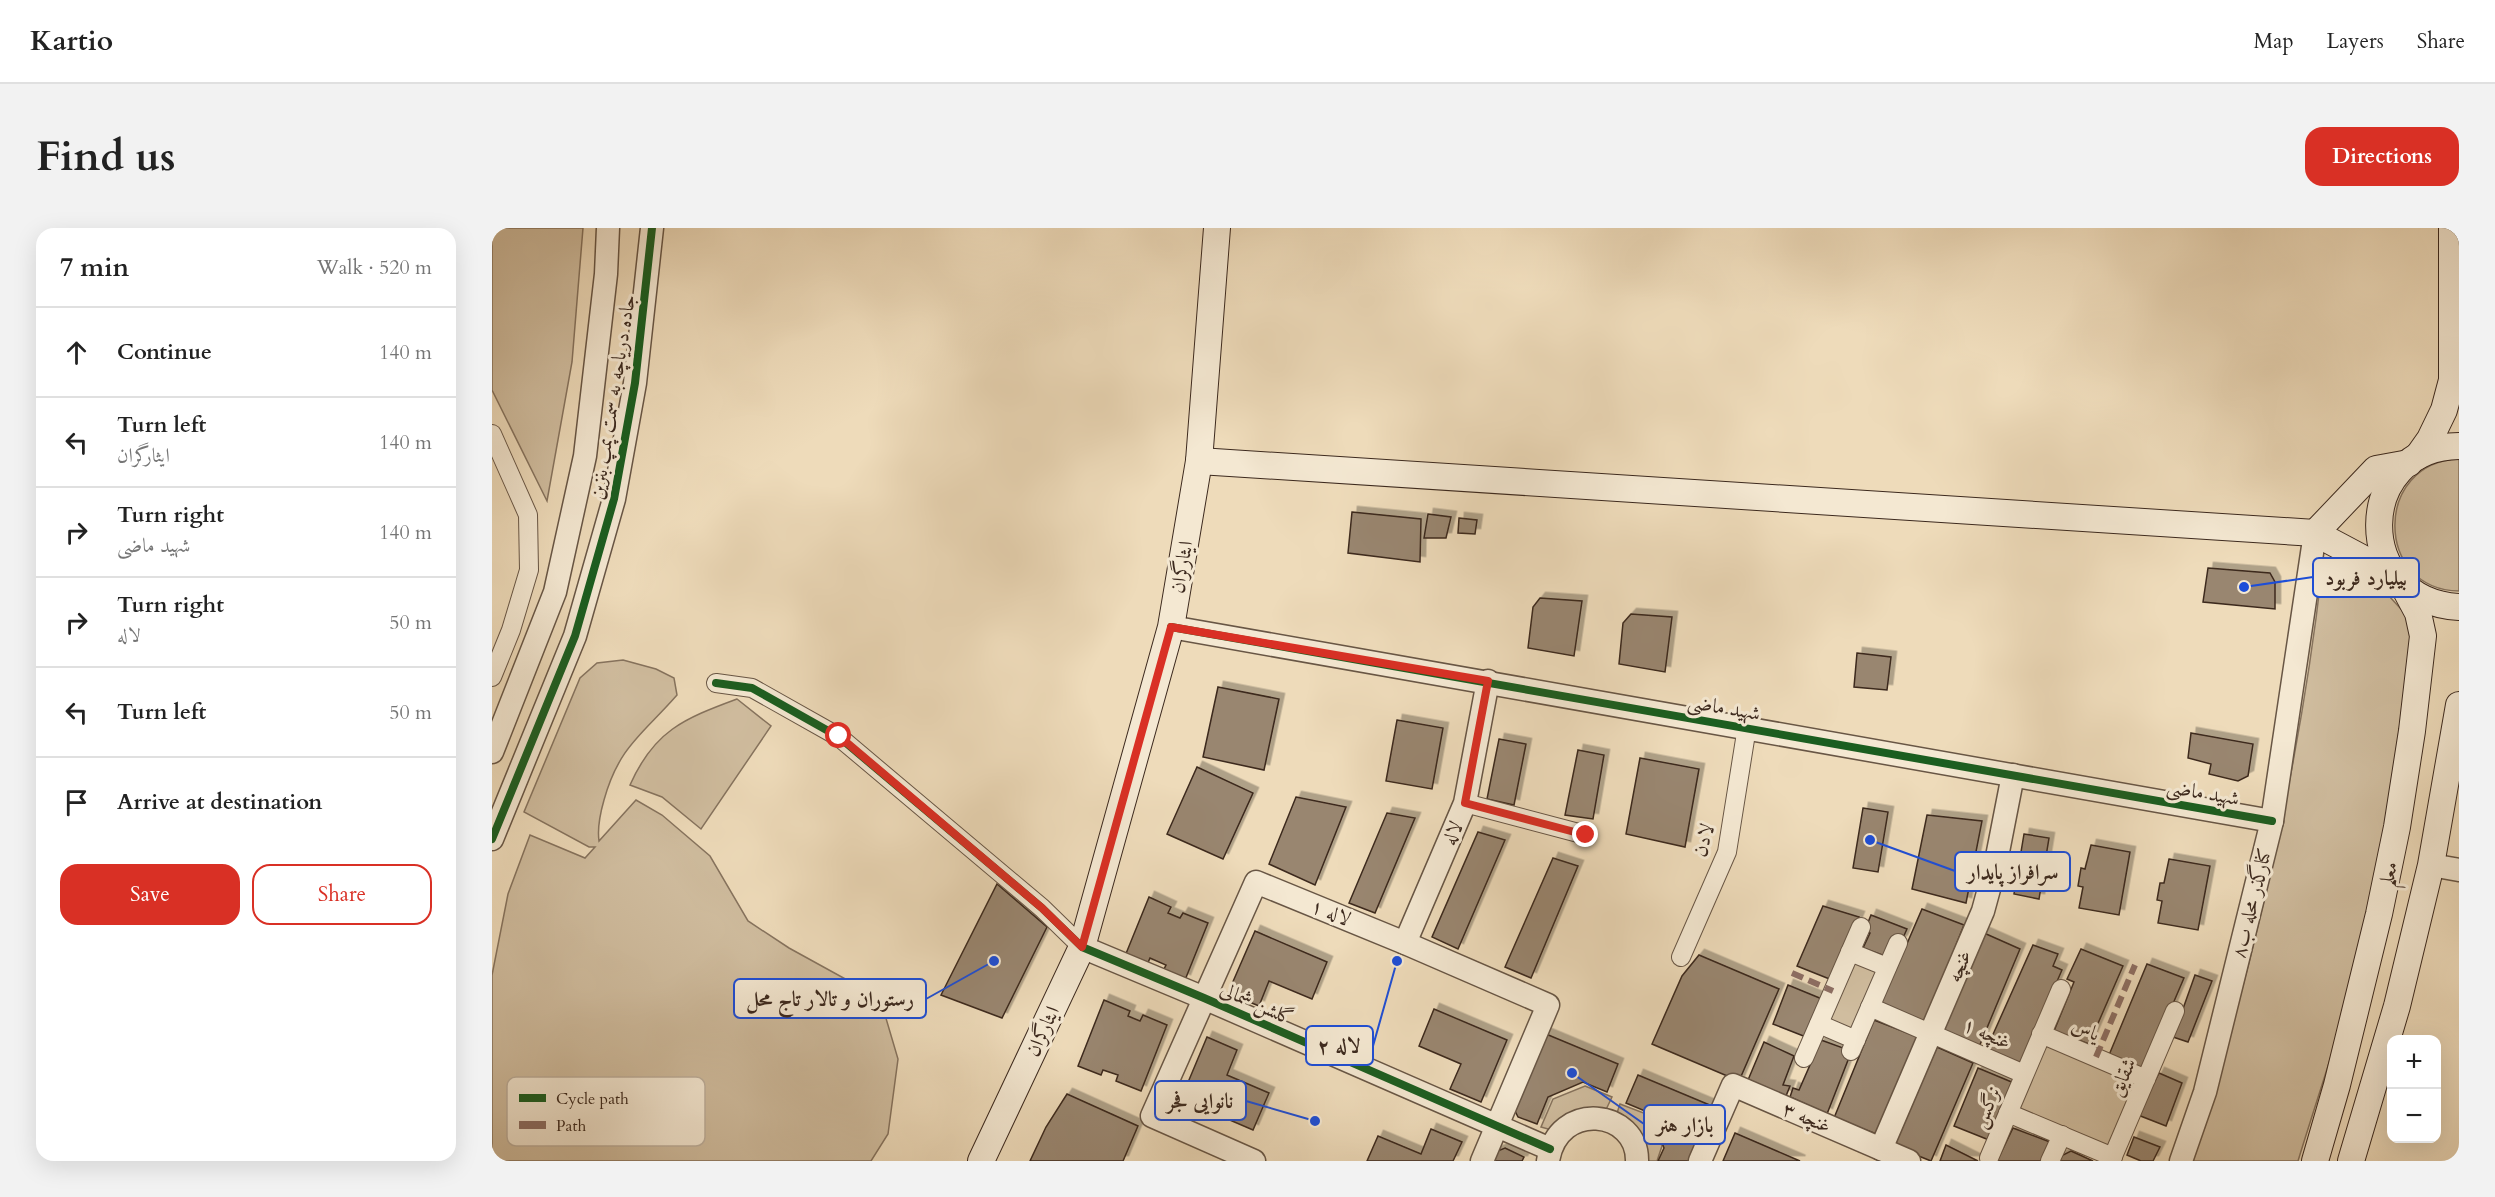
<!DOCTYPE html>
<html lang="en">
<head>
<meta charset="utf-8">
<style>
	:root { --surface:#fff; --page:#f2f2f2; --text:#222; --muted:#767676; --line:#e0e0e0; --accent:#d93025 }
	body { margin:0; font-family:Cardo,Amiri,serif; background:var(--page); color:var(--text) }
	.controls { position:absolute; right:18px; bottom:18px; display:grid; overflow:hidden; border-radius:12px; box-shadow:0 6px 24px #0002 }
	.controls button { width:54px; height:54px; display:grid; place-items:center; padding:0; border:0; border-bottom:2px solid var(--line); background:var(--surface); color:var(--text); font:30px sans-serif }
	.stop { position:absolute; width:18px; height:18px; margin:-14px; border:4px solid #d93025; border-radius:50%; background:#fff }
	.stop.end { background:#d93025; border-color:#fff; box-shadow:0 2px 6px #0008 }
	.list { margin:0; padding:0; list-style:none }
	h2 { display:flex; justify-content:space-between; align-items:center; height:78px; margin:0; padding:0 24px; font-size:26px }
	h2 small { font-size:20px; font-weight:400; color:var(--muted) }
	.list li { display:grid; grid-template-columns:39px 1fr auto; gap:18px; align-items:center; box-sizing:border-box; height:90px; padding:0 24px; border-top:2px solid var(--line) }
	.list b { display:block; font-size:22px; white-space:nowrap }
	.list p { margin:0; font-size:20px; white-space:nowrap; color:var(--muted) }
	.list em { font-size:20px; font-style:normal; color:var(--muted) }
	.actions { display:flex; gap:12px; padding:18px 24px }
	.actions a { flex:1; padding:14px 0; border:2px solid var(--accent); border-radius:18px; text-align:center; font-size:21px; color:var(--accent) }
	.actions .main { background:var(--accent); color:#fff }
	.icon { flex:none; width:33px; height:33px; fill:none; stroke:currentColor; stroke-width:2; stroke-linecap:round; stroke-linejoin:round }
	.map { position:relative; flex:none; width:1967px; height:933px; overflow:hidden; border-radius:18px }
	header { display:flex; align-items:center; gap:36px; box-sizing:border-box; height:84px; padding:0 30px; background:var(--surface); border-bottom:2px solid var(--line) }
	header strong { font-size:28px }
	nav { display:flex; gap:33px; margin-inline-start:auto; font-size:21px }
	.intro { display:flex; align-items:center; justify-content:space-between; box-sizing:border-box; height:144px; padding:0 36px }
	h1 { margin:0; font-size:42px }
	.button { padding:15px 27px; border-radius:18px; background:var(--accent); color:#fff; font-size:21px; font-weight:700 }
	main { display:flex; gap:36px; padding:0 36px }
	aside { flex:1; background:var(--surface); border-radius:18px; box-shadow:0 6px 24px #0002 }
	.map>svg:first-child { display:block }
	.green { fill:#d0bd9f; stroke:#86735e; stroke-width:1.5 }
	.building { fill:#99866f; stroke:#3c291e; stroke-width:1.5; filter:url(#shadow) }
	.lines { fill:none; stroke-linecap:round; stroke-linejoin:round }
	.minor-casing { stroke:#685645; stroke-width:20 }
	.tertiary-casing { stroke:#685645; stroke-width:25 }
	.secondary-casing { stroke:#3c291e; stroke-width:28 }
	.minor { stroke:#f4e8d2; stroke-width:18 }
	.tertiary { stroke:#f4e8d2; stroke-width:22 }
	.secondary { stroke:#f4e8d2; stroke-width:26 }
	.quiet { stroke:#8d6e63; stroke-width:6; stroke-dasharray:12 6; stroke-linecap:butt }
	.cycleway-casing { stroke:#f4e8d2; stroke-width:11 }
	.cycleway { stroke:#1b5e20; stroke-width:8 }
	.route { stroke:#d93025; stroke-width:8 }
	.labels { text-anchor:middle; stroke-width:6; stroke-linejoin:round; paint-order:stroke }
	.street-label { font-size:20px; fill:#3c291e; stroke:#f4e8d2 }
	.key { fill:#f4e8d2; stroke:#bdaf9c; stroke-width:1.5 }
	.key-label { font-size:16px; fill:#3c291e }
	.leader { fill:none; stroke:#1d4ed8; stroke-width:2 }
	.callout-dot { fill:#1d4ed8; stroke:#f4e8d2; stroke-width:2 }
	.callout { fill:#f4e8d2; stroke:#1d4ed8; stroke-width:2 }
	.callout-label { font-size:21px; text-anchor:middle; font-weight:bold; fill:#3c291e }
</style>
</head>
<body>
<header>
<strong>Kartio</strong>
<nav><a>Map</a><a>Layers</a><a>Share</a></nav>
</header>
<div class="intro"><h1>Find us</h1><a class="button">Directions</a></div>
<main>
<aside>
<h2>7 min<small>Walk · 520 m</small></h2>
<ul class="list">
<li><svg class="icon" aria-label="ahead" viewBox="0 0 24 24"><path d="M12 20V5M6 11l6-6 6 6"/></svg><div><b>Continue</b></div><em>140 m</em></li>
<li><svg class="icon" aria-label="left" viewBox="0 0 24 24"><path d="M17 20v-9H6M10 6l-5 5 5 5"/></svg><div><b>Turn left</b><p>ایثارگران</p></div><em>140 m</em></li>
<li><svg class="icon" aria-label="right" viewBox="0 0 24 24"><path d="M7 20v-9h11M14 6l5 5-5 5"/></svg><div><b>Turn right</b><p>شهید ماضی</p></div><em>140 m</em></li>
<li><svg class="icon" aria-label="right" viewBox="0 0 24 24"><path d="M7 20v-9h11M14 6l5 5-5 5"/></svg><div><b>Turn right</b><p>لاله</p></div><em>50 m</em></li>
<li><svg class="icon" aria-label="left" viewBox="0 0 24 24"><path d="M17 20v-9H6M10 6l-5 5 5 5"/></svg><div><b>Turn left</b></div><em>50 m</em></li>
<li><svg class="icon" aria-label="arrive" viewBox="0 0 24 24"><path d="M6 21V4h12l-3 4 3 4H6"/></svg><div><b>Arrive at destination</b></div></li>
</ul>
<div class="actions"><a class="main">Save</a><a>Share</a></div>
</aside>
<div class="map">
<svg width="1967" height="933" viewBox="0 0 1967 933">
	<defs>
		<filter id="shadow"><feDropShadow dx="5.5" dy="-5.5" stdDeviation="0" flood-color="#0004"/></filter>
	</defs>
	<rect width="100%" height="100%" fill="#eedbba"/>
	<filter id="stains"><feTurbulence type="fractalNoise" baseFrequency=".00333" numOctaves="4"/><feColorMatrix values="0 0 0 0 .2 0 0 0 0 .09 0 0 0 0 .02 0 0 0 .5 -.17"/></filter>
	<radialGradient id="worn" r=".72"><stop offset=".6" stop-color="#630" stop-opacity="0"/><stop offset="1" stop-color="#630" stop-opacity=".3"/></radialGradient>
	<g class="green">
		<polygon points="0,0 91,0 80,134 55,273 0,162"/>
		<path d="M1967 231V363C1882 362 1881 234 1967 231Z"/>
		<path d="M1842 331 1872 341 1921 394C1909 488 1898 582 1880 674 1863 762 1832 848 1806 933H1701C1761 740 1807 543 1830 342Z"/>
		<path d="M131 432 164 441 182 450 185 467C151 506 127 518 112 572 108 586 105 599 107 613L144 572 170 587 218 628 256 693 297 720 388 770 406 831 396 906 379 933H0V747L16 666 38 607 93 630 103 619H97L32 584 88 450 105 435Z"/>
		<path d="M245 471 279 498 209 601 170 569 138 557C162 503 191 491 245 471Z"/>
		<polygon points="1359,728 1391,741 1363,806 1331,793"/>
		<polygon points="1553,813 1647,853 1618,920 1525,880"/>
		<polygon points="1093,858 1120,869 1111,888 1063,903 1049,899 1061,871"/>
		<polygon points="1128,876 1157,887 1170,918 1165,933 1148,933 1122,894"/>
	</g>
	<g class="building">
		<polygon points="860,284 929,291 928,334 856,325"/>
		<polygon points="936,286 959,289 954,310 932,310"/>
		<polygon points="967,290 985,292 983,306 966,305"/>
		<polygon points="1716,340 1778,345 1783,354 1783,381 1711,374"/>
		<polygon points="1048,370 1090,373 1082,428 1036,420 1041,379"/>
		<polygon points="1139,386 1180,389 1173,444 1127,436 1131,395"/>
		<polygon points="1365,425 1399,429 1395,462 1362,459"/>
		<polygon points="726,459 787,471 772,542 711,529"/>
		<polygon points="905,492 951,500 940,561 894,553"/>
		<polygon points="1699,505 1761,516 1756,548 1746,553 1717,546 1719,536 1696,530"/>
		<polygon points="1007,511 1034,516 1022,577 995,571"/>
		<polygon points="1086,522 1112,527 1101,591 1073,587"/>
		<polygon points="1148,530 1207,541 1193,619 1134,606"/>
		<polygon points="705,539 761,565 731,631 675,606"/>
		<polygon points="804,569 854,579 823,657 777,636"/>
		<polygon points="1371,580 1396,584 1386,644 1361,640"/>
		<polygon points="895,585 923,590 883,685 857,675"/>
		<polygon points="1435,587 1490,593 1474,675 1420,661"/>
		<polygon points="986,604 1013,612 966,721 940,709"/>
		<polygon points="1532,606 1557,610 1547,671 1522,666"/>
		<polygon points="1599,617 1638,624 1627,687 1587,680 1591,659 1586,658 1589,640 1593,641"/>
		<polygon points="1061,630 1086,638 1039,750 1013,739"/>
		<polygon points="1677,631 1718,638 1706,702 1666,695 1670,673 1665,672 1668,655 1672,655"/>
		<polygon points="505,656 555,699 510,790 449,767"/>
		<polygon points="657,669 679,679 676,685 688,690 691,685 716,695 693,752 671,743 674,737 658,730 655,737 633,728"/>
		<polygon points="1331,678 1367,689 1340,752 1305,738"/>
		<polygon points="1430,681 1472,697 1433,795 1388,778"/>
		<polygon points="1379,687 1415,701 1410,712 1393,728 1371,720 1378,705 1373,702"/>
		<polygon points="763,703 835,734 820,771 777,753 767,778 736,765"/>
		<polygon points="1492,705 1528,721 1487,819 1449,804"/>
		<polygon points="1541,717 1566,726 1561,738 1570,742 1529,835 1494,822"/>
		<polygon points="1589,721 1631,738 1597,816 1562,803 1582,754 1575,751"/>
		<polygon points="1207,727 1287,761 1247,853 1160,816 1190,748"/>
		<polygon points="1655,736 1692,750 1653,841 1617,827"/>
		<polygon points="1703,747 1720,753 1696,814 1681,809"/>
		<polygon points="1296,757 1330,771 1314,809 1281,796"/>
		<polygon points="612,772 638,783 636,788 648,793 651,787 675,797 649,863 624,853 626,847 611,842 609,847 586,838"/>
		<polygon points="942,781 1015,812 989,874 958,861 969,836 927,818"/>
		<polygon points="1382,792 1426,809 1387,907 1342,890"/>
		<polygon points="1054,806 1126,836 1115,864 1091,854 1056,869 1045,896 1026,889 1021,879"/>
		<polygon points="715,809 745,822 735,847 777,865 761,902 689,871"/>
		<polygon points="1329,812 1354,821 1358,827 1335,886 1298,869 1301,860 1307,862"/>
		<polygon points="1272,814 1302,828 1291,857 1298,858 1294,868 1256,852"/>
		<polygon points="1445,819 1481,835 1439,933 1402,918"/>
		<polygon points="1486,840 1522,855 1497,912 1462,898"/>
		<polygon points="1667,845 1690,855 1674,898 1646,887"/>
		<polygon points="1146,847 1220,878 1197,933 1166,933 1172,920 1158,885 1134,875"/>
		<polygon points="575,866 646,898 631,933 538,933 554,899"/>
		<polygon points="1521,900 1558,914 1550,933 1505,933"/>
		<polygon points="939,901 970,914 961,933 875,933 886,908 929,926"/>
		<polygon points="1243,905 1308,933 1231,933"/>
		<polygon points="1642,909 1668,919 1661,933 1649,933 1635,927"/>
		<polygon points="1454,917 1486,933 1448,933"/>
		<polygon points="1013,920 1032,929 1030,933 999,933 1003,924"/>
		<polygon points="1579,923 1601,933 1566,933 1569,928"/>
	</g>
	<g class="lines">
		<defs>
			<g id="minor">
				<polyline points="0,206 36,287 37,342 19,402 0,449"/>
				<polyline points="224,455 260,460 347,509 550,680 590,719"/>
				<polyline points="973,575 1094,607"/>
				<polyline points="1358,724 1395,739"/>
				<polyline points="1189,729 1235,624 1255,499"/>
				<polyline points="1378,779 1532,846"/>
				<polyline points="1327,796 1364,812"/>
				<polyline points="1549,806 1654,851"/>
				<polyline points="1359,823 1406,715"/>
				<polyline points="1312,830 1369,699"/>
				<polyline points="1516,885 1621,929"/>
				<polyline points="1497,930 1569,761"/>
				<polyline points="1558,933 1570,907"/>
				<polyline points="1619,933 1683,783"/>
			</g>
			<g id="tertiary">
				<polyline points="679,399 1780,593"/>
				<polyline points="0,524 63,364 93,228 114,46 116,0"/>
				<polyline points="0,611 83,408 122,271 143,155 160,0"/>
				<polyline points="1939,637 1967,642"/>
				<polyline points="913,715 973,575 996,453"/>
				<polyline points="590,719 712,770 1058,921"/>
				<polyline points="1389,921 1491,683 1503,639 1521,547"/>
				<polyline points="762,933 660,888 764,654 913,715 1056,777 990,933"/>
				<path d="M1056 933C1066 871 1146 882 1145 933"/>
				<polyline points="1208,933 1241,857 1417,933"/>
				<polyline points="1689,933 1713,864 1780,593 1823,305"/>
			</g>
			<g id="secondary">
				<path d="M1967 218C1862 219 1859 373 1967 379"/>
				<polyline points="1926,228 1938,211 1952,182 1960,152 1960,0"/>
				<polyline points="707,233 1823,305 1902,347"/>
				<polyline points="1823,305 1884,241 1917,235"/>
				<polyline points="489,933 590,719 679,399 707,233 725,0"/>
				<polyline points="1823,933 1845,857 1887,686 1905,599 1920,503 1931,408 1926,385 1911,357"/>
				<polyline points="1859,933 1905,778 1939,637 1967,477"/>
			</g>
		</defs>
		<use href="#minor" class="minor-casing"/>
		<use href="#tertiary" class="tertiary-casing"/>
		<use href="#secondary" class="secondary-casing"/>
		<use href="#minor" class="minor"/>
		<use href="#tertiary" class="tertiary"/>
		<use href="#secondary" class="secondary"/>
		<g class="quiet">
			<polyline points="1300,745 1341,763"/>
			<polyline points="1604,829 1643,737"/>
		</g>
		<defs>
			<g id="cycleway">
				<polyline points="679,399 1780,593"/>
				<polyline points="224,455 260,460 347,509 550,680 590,719 712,770 1058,921"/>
				<polyline points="0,611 83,408 122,271 143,155 160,0"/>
			</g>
		</defs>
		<use href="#cycleway" class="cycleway-casing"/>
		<use href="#cycleway" class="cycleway"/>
	</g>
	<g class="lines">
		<polyline class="route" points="347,508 550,680 590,719 679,399 996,453 973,575 1094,607"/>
	</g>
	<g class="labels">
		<g class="street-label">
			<text transform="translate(120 169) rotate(-81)" y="7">جاده دریاچه به سمت پمپ بنزین</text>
			<text transform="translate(689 339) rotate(-80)" y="7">ایثارگران</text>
			<text transform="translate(1232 479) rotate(10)" y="7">شهید ماضی</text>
			<text transform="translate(1711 564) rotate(10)" y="7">شهید ماضی</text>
			<text transform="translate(960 605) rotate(-67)" y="7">لاله</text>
			<text transform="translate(1211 612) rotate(-75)" y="7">لادن</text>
			<text transform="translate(1896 646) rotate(-79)" y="7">معلم</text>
			<text transform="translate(1759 675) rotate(-76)" y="7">کنارگذر محله ب۸</text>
			<text transform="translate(839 684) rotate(22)" y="7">لاله ۱</text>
			<text transform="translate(1467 738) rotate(-67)" y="7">غنچه</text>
			<text transform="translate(765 775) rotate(24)" y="7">گلشن شمالی</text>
			<text transform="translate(1594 801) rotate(23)" y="7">یاس</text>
			<text transform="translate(550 803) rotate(-65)" y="7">ایثارگران</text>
			<text transform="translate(1495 805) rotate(24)" y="7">غنچه ۱</text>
			<text transform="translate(1630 849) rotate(-67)" y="7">شقایق</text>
			<text transform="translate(1494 879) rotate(-67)" y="7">نرگس</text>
			<text transform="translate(1315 889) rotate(23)" y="7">غنچه ۳</text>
		</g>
	</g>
	<rect x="15" y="849" width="198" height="69" rx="9" class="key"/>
	<rect x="27" y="866" width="27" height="8" fill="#1b5e20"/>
	<rect x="27" y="893" width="27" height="8" fill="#8d6e63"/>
	<g class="key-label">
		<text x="64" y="876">Cycle path</text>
		<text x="64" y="903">Path</text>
	</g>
	<path class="leader" d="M1752 359L1821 349M1378 612L1463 643M502 733L434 771M905 733L881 818M823 893L754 873M1080 845L1152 896"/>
	<g class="callout-dot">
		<circle cx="1752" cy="359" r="6"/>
		<circle cx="1378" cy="612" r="6"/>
		<circle cx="502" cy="733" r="6"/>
		<circle cx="905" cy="733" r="6"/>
		<circle cx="823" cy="893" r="6"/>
		<circle cx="1080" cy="845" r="6"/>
	</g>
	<g class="callout">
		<rect x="1821" y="330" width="106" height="39" rx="6"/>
		<rect x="1463" y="624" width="115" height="39" rx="6"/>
		<rect x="242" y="751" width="192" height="39" rx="6"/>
		<rect x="814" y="798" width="67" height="39" rx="6"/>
		<rect x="663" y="853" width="91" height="39" rx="6"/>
		<rect x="1152" y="877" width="81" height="39" rx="6"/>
	</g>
	<g class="callout-label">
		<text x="1874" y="357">بیلیارد فربود</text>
		<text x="1521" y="651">سرافراز پایدار</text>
		<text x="338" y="778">رستوران و تالار تاج محل</text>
		<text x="847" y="825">لاله ۲</text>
		<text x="708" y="880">نانوایی فجر</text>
		<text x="1193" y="904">بازار هنر</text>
	</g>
	<rect width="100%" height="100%" filter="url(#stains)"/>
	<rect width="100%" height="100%" fill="url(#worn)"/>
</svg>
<div class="controls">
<button>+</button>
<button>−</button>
</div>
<div class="stop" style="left:347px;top:508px"></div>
<div class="stop end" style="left:1094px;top:607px"></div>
</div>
</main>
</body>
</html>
